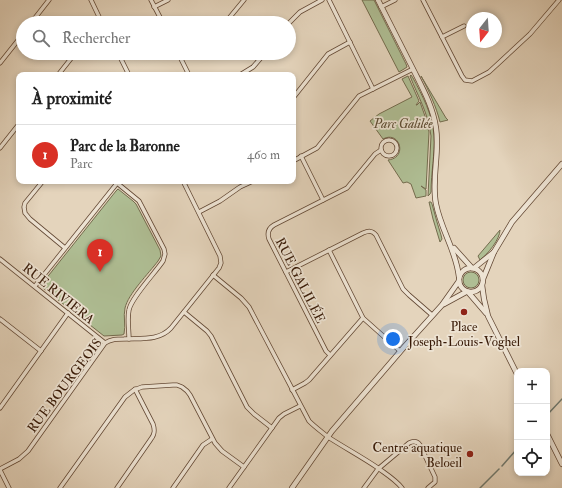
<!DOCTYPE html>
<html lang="fr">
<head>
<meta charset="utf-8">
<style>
	:root { --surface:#fff; --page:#f2f2f2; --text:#222; --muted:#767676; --line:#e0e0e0; --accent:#d93025 }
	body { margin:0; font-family:"IM FELL Double Pica",serif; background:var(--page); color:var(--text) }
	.controls { position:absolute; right:12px; bottom:12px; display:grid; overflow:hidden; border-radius:8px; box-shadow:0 2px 6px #0003 }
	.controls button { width:36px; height:36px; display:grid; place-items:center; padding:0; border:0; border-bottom:1px solid var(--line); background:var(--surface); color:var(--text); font:20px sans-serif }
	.compass { position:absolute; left:466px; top:12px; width:36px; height:36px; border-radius:50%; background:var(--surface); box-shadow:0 2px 6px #0003; rotate:197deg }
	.you { position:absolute; left:393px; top:339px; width:14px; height:14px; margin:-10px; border:3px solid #fff; border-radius:50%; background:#1a73e8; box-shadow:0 0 0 6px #1a73e833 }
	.badge { display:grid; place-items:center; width:26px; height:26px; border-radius:50%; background:var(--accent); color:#fff; font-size:13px; font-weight:700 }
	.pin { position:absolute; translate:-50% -33px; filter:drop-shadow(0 1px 2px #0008) }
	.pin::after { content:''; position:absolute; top:21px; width:14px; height:12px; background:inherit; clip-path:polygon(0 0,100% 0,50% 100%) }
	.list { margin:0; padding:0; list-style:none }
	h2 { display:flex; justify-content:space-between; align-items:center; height:52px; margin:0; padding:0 16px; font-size:17px }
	h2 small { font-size:13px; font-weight:400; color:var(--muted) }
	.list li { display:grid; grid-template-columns:26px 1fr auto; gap:12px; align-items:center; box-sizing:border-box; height:60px; padding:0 16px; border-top:1px solid var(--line) }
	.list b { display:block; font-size:15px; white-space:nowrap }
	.list p { margin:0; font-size:13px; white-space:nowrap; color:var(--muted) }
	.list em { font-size:13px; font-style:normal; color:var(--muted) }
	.icon { flex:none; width:22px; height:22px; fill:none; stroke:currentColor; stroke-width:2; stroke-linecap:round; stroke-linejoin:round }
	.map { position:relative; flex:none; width:562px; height:488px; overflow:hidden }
	.search { position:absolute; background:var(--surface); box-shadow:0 2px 6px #0003; left:16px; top:16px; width:280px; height:44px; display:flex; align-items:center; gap:10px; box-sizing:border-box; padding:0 14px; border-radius:22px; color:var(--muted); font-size:15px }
	.panel { position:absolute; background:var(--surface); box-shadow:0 2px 6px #0003; left:16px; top:72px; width:280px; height:112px; border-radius:8px }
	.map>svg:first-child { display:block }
	.green { fill:#afbe94; stroke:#746c4e }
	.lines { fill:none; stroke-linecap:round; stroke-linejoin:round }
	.stream { stroke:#70796e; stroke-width:1.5 }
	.minor-casing { stroke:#634834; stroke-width:5 }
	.tertiary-casing { stroke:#634834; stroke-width:6 }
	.minor { stroke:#ede3d3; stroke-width:3.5 }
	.tertiary { stroke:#ede3d3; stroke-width:4.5 }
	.poi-dot { fill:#8f2418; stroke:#ede3d3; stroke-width:1.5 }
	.labels { text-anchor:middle; stroke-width:3.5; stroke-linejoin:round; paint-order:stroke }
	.park-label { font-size:13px; font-style:italic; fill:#5c4b31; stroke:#ede3d3 }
	.street-label { font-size:13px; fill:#381a07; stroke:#ede3d3 }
	.poi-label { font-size:13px; fill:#381a07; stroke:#ede3d3 }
</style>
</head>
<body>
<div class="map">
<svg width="562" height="488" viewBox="0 0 562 488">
	<rect width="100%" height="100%" fill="#e4d4bc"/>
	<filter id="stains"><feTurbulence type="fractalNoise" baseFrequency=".005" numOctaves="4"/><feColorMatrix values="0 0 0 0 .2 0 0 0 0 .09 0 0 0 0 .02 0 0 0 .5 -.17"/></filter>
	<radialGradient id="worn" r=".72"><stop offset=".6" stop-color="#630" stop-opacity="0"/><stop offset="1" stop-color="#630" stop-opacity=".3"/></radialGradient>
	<g class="green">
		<polygon points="362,0 374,0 406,64 407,67 404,69 399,72"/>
		<path d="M411 75 413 78C422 95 433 115 434 136 435 154 431 173 431 192L430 194 428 196 431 136C428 112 418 97 410 76Z"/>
		<path d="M408 76 419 101 416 105H417L420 102 426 119 429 132 426 189 421 186 426 190V196L416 198 411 184 407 182 403 183 388 160C408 158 400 130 383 139L370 121 379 114 412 97 402 79Z"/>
		<path d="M421 76 446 118 448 120 440 122C436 106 429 91 421 76Z"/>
		<path d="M118 189 133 201 136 204 160 250 161 256 158 261C149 273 128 294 125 308 123 317 126 325 124 334L122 335 104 336 43 288 41 286V285L116 191Z"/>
		<polygon points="429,202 431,202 432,204 437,222 441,235 442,239 440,242 433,219"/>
		<path d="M500 230C500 239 488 254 480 260L478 256Z"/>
		<circle cx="471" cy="280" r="8"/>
	</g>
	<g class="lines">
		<g class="stream">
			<polyline points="547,415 562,399"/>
			<polyline points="502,466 517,449"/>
			<polyline points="480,488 499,469"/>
		</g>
		<defs>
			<g id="minor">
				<polyline points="91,0 102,23"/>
				<polyline points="151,0 163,23"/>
				<polyline points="329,0 373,89"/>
				<polyline points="423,0 462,76 465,80 472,81 489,72 530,34 559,0"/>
				<polyline points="154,7 168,0"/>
				<polyline points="381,7 395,0"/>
				<polyline points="31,23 49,0"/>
				<polyline points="225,23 244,0"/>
				<polyline points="289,23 300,12 322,0"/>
				<polyline points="442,37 464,26"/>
				<polyline points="118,53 129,75"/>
				<polyline points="178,53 189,75"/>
				<polyline points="0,63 23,34"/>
				<polyline points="58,75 73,56 77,53"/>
				<polyline points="240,75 253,67 265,53"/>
				<polyline points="293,98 328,54 350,42"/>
				<circle cx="389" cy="148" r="8"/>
				<polyline points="0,148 19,124"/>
				<polyline points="301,156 323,200"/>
				<polyline points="293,161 317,148 359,96 413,69"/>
				<polyline points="43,181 25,203 24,207 25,213 30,219 65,248"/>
				<path d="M117 183 139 201 164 249 165 254 163 261C155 273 131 298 129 310 127 319 129 329 129 339"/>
				<polyline points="199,212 220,201 240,187 253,181"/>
				<polyline points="329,250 363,318 400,351"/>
				<polyline points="0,259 105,343"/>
				<path d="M286 272 363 233C368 231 372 230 376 235L403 289 409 295 432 315"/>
				<path d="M213 275 241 298 249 307 309 421C315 427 322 432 328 437 345 448 362 457 378 468 386 474 396 480 402 488"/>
				<polyline points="35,286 118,182"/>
				<polyline points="184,312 207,331 211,336 247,407 254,414 272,428"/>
				<polyline points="0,319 41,351"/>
				<path d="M330 355 326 351 269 239C267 233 269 228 274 225L347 188 375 154 381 150"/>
				<polyline points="292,390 305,383 309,380 363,318"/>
				<polyline points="0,408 68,313"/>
				<path d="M0 469 19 459 28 451 105 343C111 339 117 339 124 339 141 338 159 341 171 328L219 268 221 263 220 256 183 181"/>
				<polyline points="0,470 9,488"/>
				<polyline points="60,488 125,397 134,390 142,387 173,385 177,385 182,387 187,391 190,395 215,443 222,451 244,467"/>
				<path d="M117 488 151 439C155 434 155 430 153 424L135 389"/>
				<polyline points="173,488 203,445 212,439"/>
				<polyline points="229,488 279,418 284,414 300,406"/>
				<path d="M364 488 378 469 409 443C413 441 417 441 420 445L435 477V482L428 488"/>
			</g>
			<g id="tertiary">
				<path d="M378 0C390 24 402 47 414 71 423 89 433 107 436 128 440 153 431 179 436 204 441 230 456 250 459 277"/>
				<polyline points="454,248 472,268"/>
				<circle cx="471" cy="280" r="12"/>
				<polyline points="474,268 494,252"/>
				<polyline points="483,279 494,252 512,222 562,164"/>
				<polyline points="482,285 484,299 488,316 517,374"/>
				<polyline points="468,292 486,313"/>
				<polyline points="444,304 466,292"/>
				<polyline points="547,434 562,464"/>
				<polyline points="292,488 332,431 405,346 442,305 459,281"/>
			</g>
		</defs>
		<use href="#minor" class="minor-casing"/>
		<use href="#tertiary" class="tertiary-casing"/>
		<use href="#minor" class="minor"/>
		<use href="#tertiary" class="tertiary"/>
	</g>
	<g class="poi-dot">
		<circle cx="464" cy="312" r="4"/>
		<circle cx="470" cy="454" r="4"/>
	</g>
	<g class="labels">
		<g class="park-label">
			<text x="403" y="128">Parc Galilée</text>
		</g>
		<g class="street-label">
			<text transform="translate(301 280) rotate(63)" y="5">RUE GALILÉE</text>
			<text transform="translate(59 293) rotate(39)" y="5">RUE RIVIERA</text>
			<text transform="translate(64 385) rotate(-53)" y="5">RUE BOURGEOIS</text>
		</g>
		<g class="poi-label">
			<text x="464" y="331">Place<tspan x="464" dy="15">Joseph-Louis-Voghel</tspan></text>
			<text x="462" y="452" text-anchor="end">Centre aquatique<tspan x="462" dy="15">Beloeil</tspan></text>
		</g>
	</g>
	<rect width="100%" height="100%" filter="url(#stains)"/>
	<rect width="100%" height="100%" fill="url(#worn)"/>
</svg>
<div class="controls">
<button>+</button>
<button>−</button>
<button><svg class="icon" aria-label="locate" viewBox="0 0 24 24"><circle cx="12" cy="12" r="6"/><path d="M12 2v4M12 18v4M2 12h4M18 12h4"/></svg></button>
</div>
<svg class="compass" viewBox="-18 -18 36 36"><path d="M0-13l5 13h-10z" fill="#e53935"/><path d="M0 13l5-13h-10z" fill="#767676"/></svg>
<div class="you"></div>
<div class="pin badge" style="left:100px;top:272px">1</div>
<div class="search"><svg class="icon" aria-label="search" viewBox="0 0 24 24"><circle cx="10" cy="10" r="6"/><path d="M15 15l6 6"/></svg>Rechercher</div>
<section class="panel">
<h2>À proximité<small></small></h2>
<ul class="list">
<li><span class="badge">1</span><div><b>Parc de la Baronne</b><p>Parc</p></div><em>460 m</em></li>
</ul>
</section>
</div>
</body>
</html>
